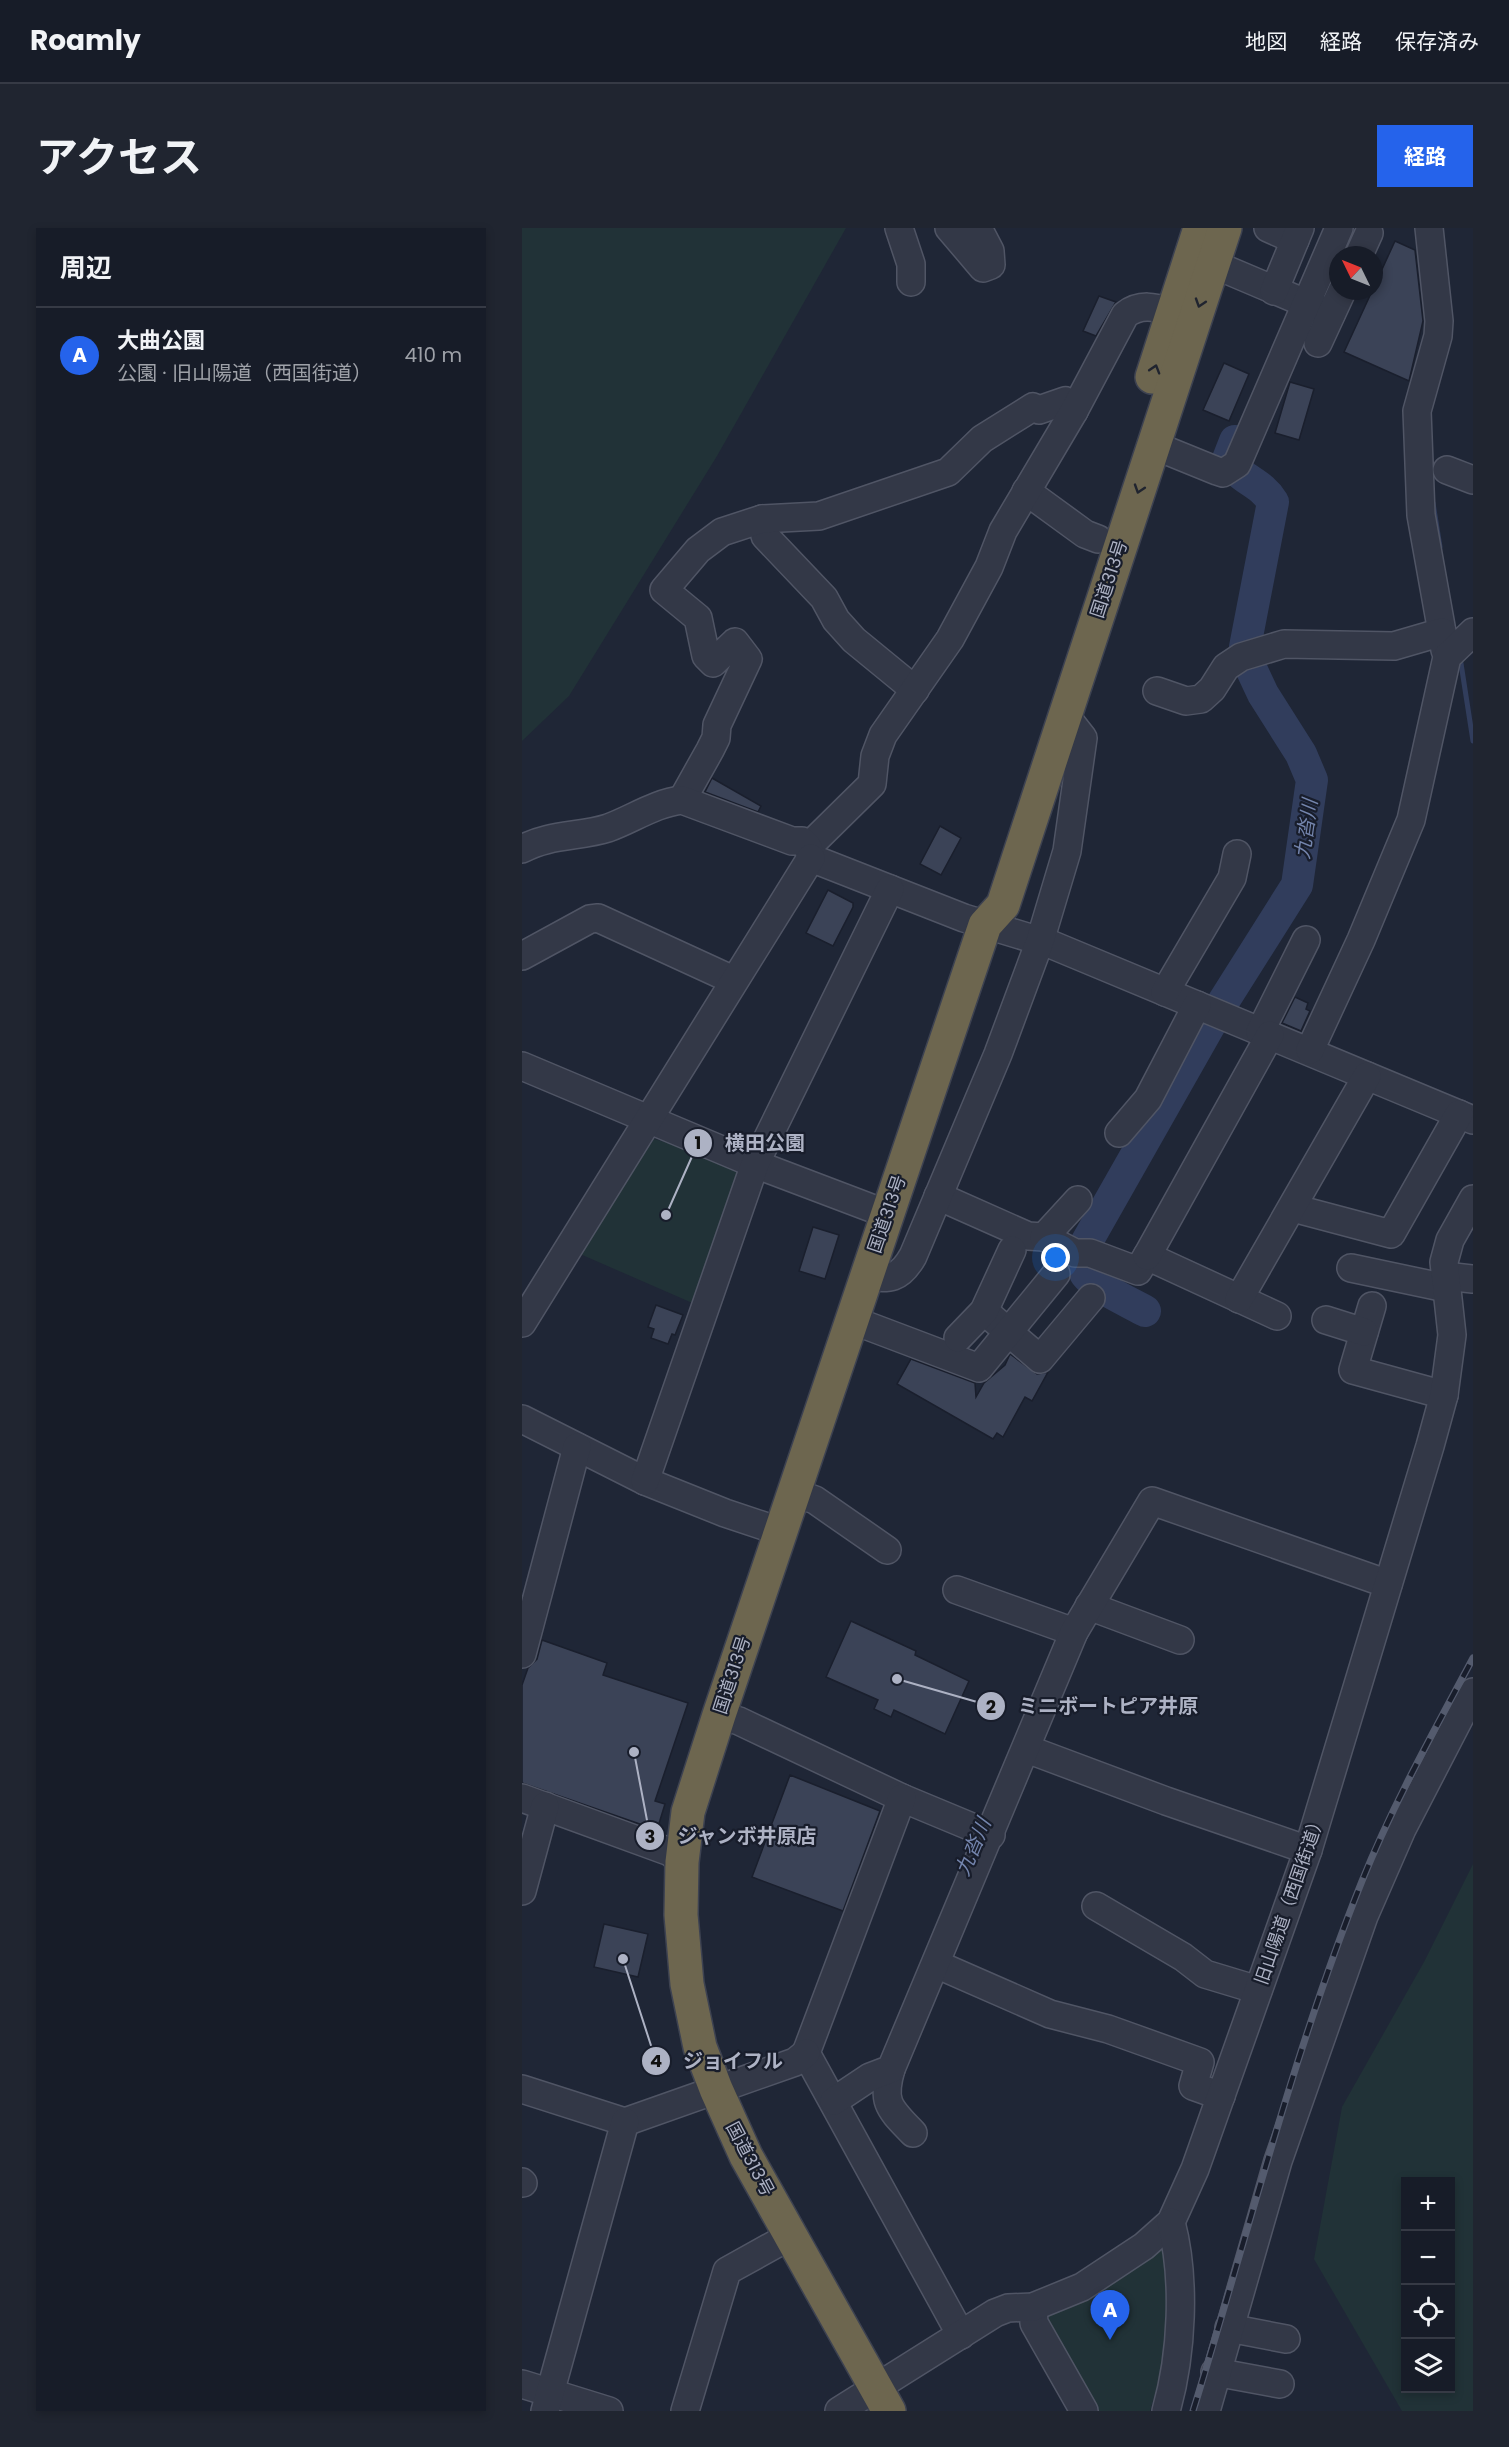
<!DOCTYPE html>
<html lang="ja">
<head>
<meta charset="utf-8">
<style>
	:root { --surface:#171c28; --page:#202530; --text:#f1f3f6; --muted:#9ea1a8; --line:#363a45; --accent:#2563eb }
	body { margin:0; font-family:Poppins,"Noto Sans JP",sans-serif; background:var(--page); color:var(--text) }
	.controls { position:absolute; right:18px; bottom:18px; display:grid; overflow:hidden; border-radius:0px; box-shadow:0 3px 9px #0003 }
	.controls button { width:54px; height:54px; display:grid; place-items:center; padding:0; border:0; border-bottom:2px solid var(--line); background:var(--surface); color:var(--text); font:30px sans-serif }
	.compass { position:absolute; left:807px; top:18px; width:54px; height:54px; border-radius:50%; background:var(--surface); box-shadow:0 3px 9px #0003; rotate:313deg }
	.you { position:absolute; left:534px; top:1030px; width:21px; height:21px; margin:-15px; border:4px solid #fff; border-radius:50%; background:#1a73e8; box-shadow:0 0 0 9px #1a73e833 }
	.badge { display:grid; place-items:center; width:39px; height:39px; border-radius:50%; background:var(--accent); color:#fff; font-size:20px; font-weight:700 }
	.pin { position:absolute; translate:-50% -50px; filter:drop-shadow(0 2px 3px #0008) }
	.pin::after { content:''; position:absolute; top:32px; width:21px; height:18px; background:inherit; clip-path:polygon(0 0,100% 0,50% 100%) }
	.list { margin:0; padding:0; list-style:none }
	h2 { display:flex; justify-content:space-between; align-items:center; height:78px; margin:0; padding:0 24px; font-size:26px }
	h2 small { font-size:20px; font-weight:400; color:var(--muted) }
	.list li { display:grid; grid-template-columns:39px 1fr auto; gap:18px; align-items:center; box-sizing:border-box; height:96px; padding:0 24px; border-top:2px solid var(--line) }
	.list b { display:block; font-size:22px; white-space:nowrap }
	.list p { margin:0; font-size:20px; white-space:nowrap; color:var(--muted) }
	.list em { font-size:20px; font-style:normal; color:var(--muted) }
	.icon { flex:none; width:33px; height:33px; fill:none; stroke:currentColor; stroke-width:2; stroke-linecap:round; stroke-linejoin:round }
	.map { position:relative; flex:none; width:951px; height:2183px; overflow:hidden; border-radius:0px }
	header { display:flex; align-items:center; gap:36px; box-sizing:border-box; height:84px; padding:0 30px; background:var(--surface); border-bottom:2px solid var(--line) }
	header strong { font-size:28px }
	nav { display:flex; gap:33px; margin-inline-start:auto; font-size:21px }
	.intro { display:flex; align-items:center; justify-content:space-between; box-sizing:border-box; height:144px; padding:0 36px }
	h1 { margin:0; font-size:42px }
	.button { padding:15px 27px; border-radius:0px; background:var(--accent); color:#fff; font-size:21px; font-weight:700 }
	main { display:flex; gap:36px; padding:0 36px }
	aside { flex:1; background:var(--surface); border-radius:0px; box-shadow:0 3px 9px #0003 }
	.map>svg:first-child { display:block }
	.green { fill:#213237; fill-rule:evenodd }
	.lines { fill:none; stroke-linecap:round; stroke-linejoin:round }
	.stream { stroke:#313d5c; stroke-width:5 }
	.river { stroke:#313d5c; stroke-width:32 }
	.building { fill:#3b4357; stroke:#1a1f2d; stroke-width:1.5 }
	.minor-casing { stroke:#505565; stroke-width:30 }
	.highway-casing { stroke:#3d4251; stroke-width:36 }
	.minor { stroke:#333847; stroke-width:27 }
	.highway { stroke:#6d664f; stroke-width:33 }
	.rail-casing { stroke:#545b6e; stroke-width:7 }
	.rail { stroke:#181d2b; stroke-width:4.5; stroke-dasharray:14; stroke-linecap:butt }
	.oneway { stroke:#20242f }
	.labels { text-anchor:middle; stroke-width:4.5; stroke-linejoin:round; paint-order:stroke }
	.street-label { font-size:18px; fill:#adb2c4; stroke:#181d2b }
	.water-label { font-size:20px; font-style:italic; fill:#7485ad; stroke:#181d2b }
	.leader { fill:none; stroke:#adb2c4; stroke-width:2 }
	.callout-dot { fill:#adb2c4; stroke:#181d2b; stroke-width:2 }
	.mark-label { font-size:18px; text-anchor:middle; font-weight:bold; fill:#111 }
	.callout-label { font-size:20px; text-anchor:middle; font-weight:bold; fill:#adb2c4; stroke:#181d2b; stroke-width:4.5; stroke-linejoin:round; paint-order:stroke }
</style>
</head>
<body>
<header>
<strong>Roamly</strong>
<nav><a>地図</a><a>経路</a><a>保存済み</a></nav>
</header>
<div class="intro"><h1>アクセス</h1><a class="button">経路</a></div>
<main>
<aside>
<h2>周辺<small></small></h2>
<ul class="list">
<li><span class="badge">A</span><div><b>大曲公園</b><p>公園 · 旧山陽道（西国街道）</p></div><em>410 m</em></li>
</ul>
</aside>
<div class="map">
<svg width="951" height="2183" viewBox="0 0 951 2183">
	<rect width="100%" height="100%" fill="#1f2636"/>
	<g class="green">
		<polygon points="0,0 324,0 195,228 47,468 0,513"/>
		<polygon points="132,911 211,933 218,948 175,1077 58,1026"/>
		<path d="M951 1636V2183H880L792 2031 820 1879 902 1734ZM884 1954H928V2160H884Z"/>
		<polygon points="639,2017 647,2019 645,2124 628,2183 570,2183 525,2100 528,2082"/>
	</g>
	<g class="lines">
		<g class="stream">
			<polyline points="911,275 918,319"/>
			<polyline points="938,429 951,513"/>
		</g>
		<path class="river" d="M623 1083C611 1076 569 1057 563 1045 559 1037 562 1025 563 1017L698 779 775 657 790 552 779 526 741 466 726 434 723 419 751 274C737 252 720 254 706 231L713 213"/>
	</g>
	<g class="building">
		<polygon points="873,13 893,22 901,93 887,153 822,124"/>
		<polygon points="577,68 594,74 574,108 561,103"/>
		<polygon points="702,135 727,146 707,193 681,182"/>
		<polygon points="768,154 792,161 777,212 753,205"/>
		<polygon points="190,550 239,578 236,584 183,564"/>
		<polygon points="418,598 439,610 419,647 398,636"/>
		<polygon points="306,662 331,675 331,679 311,718 284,705"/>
		<polygon points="773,769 786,775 784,781 788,783 779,803 760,795"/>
		<polygon points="291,999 317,1007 303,1051 277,1043"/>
		<polygon points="134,1077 161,1087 153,1107 150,1106 146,1116 129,1110 132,1101 126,1099"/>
		<polygon points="488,1126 515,1146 526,1144 510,1173 503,1169 481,1209 475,1205 471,1211 375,1156 389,1131 453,1155 454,1169 462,1155 483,1137"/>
		<polygon points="329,1393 394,1423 393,1427 447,1453 423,1506 372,1482 369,1489 352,1481 356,1472 304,1449"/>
		<polygon points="20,1412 85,1435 81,1447 166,1475 133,1573 143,1576 135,1602 0,1555 0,1457 6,1440 15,1431"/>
		<polygon points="268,1547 358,1583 321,1683 230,1649"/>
		<polygon points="82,1696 126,1706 116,1749 72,1739"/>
	</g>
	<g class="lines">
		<defs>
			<g id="minor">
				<polyline points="377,0 389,36 389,54"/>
				<polyline points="427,0 461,40 469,37 468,23 456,0"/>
				<polyline points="746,0 773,12"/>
				<polyline points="907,0 917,93 916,108 895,183 899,287 920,404"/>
				<polyline points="837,27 847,5"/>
				<polyline points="691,36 809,86"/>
				<polyline points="752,63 778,0"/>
				<polyline points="796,115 820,63"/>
				<polyline points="631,217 695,243 701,245 715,236 817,0"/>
				<polyline points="925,242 951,252"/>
				<polyline points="504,263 563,306 576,311"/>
				<polyline points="240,291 243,308 302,370 314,392 332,412 393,462"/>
				<polyline points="635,463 664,473 679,471 690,461 704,439 719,429 762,416 872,418 920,404 923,422"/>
				<polyline points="160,572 188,522 194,510 195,497 226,431 213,414 191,435 184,428 176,390 142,362 176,322 200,304 240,291 297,288 426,244 460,211 511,179 517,182 543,173 552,183"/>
				<path d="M286 619 350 556 353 528 361 507 428 411 467 339 481 303 552 183 603 87C618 75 633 79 650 84"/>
				<path d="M0 621C27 606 58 609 86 600 111 591 133 575 160 572L270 613H280L286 619 289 630 442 690 528 716 951 892"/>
				<polyline points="0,728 68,691 76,690 211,752"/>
				<polyline points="643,764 710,650 715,626"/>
				<polyline points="738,804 784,712"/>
				<polyline points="788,822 839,712 889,592 925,429 951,404"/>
				<polyline points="0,838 233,936 365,986"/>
				<polyline points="597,905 626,871 675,777"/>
				<polyline points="416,968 506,1008 522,1009 553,1025 568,1025 616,1043 625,1028 755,1088"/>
				<polyline points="771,980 869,1006 937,886"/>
				<polyline points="522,1009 556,972"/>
				<polyline points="625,1028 748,807"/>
				<polyline points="829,1040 924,1060"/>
				<path d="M344 1048C367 1052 378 1051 391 1028L476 826 518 713 545 623 561 510 543 487"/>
				<polyline points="923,1048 951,1051"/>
				<polyline points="717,1071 845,848"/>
				<polyline points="850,1078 831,1142 922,1167"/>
				<polyline points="462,1083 518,1131 569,1070"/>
				<polyline points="330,1092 457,1140 534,1046"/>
				<polyline points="804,1092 842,1104"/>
				<polyline points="0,1095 289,630"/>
				<polyline points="436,1110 462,1083 490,1022"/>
				<polyline points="0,1191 123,1253 203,1285 257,1303"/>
				<polyline points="123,1253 233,936 368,661"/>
				<polyline points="271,1264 293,1272 365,1322"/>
				<polyline points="435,1362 552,1404"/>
				<polyline points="567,1378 658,1412"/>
				<polyline points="0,1426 55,1219"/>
				<polyline points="197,1487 217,1493 380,1570 469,1607"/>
				<polyline points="505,1521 644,1573 786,1622"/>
				<polyline points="0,1570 148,1624 160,1634"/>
				<polyline points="380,1570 284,1825 439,2107"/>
				<polyline points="0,1663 23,1578"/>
				<polyline points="574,1678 661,1729 683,1746 736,1762"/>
				<polyline points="414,1736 528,1786 586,1801 678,1834 671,1858 699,1868"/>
				<path d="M369 1841C359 1875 368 1881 391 1905"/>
				<polyline points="0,1861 103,1894 273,1834 284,1825"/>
				<polyline points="312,1873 348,1849 369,1841 552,1404 630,1273 866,1356"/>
				<polyline points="0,1954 1,1955"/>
				<polyline points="511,2079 512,2095 562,2183"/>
				<polyline points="707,2100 764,2111"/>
				<polyline points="693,2144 758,2156"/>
				<polyline points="0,2156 87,2183"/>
				<polyline points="23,2183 103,1894"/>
				<polyline points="163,2183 205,2043 270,2007"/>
				<polyline points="317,2183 473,2085 486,2080 511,2079 560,2059 622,2018 649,1994 673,1941 786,1622 908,1218 922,1167 930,1107 922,1034 928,1012 951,971"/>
				<path d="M644 2183C660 2127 664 2051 649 1994"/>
				<polyline points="684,2183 756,1933 842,1688 880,1601 951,1464"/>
			</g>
			<g id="highway">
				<polyline points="630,149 678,0"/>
				<polyline points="367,2183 224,1928 194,1861 178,1819 165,1756 159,1687 160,1634 166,1584 197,1487 463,697 481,677 703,0"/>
			</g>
		</defs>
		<use href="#minor" class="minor-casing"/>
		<use href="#highway" class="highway-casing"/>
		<use href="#minor" class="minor"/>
		<use href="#highway" class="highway"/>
		<defs>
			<path id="rail" d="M671 2183C726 2006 771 1825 840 1653 871 1576 912 1503 951 1430"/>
		</defs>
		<use href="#rail" class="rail-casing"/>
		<use href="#rail" class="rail"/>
	</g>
	<defs><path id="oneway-chevron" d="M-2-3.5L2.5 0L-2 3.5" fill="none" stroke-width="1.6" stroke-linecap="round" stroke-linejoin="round" transform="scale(1.5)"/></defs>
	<g class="oneway">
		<use href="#oneway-chevron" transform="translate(678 75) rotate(108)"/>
		<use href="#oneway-chevron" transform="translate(633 141) rotate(-73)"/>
		<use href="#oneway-chevron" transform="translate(617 261) rotate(108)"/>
	</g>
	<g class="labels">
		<g class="street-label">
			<text transform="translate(587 351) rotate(-72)" y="6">国道313号</text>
			<text transform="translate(365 986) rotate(-71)" y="6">国道313号</text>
			<text transform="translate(210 1447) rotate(-72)" y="6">国道313号</text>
			<text transform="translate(768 1671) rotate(-71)" y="6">旧山陽道（西国街道）</text>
			<text transform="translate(228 1931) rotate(62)" y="6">国道313号</text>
		</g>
		<g class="water-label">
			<text transform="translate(784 601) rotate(-82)" y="7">九沓川</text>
			<text transform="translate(451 1619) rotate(-67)" y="7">九沓川</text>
		</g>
	</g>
	<path class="leader" d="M144 987L176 915M375 1451L469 1478M112 1524L128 1608M101 1731L134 1833"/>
	<g class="callout-dot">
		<circle cx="144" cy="987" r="6"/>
		<circle cx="375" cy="1451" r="6"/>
		<circle cx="112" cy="1524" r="6"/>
		<circle cx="101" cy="1731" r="6"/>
		<circle cx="176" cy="915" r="15"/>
		<circle cx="469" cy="1478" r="15"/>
		<circle cx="128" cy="1608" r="15"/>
		<circle cx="134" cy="1833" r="15"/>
	</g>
	<g class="mark-label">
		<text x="176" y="921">1</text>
		<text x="469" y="1485">2</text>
		<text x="128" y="1615">3</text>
		<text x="134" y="1839">4</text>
	</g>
	<g class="callout-label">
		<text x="243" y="922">横田公園</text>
		<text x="586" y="1485">ミニボートピア井原</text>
		<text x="225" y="1615">ジャンボ井原店</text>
		<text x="211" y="1840">ジョイフル</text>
	</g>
</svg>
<div class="controls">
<button>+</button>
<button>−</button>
<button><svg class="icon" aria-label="locate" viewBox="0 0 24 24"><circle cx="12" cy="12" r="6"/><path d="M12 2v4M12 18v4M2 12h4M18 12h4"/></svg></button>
<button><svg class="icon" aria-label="layers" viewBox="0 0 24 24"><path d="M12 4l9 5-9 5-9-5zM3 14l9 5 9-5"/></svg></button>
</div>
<svg class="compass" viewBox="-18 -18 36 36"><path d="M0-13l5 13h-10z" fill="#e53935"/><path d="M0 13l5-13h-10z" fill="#9ea1a8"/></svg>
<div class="you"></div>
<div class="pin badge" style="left:588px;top:2112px">A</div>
</div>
</main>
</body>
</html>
